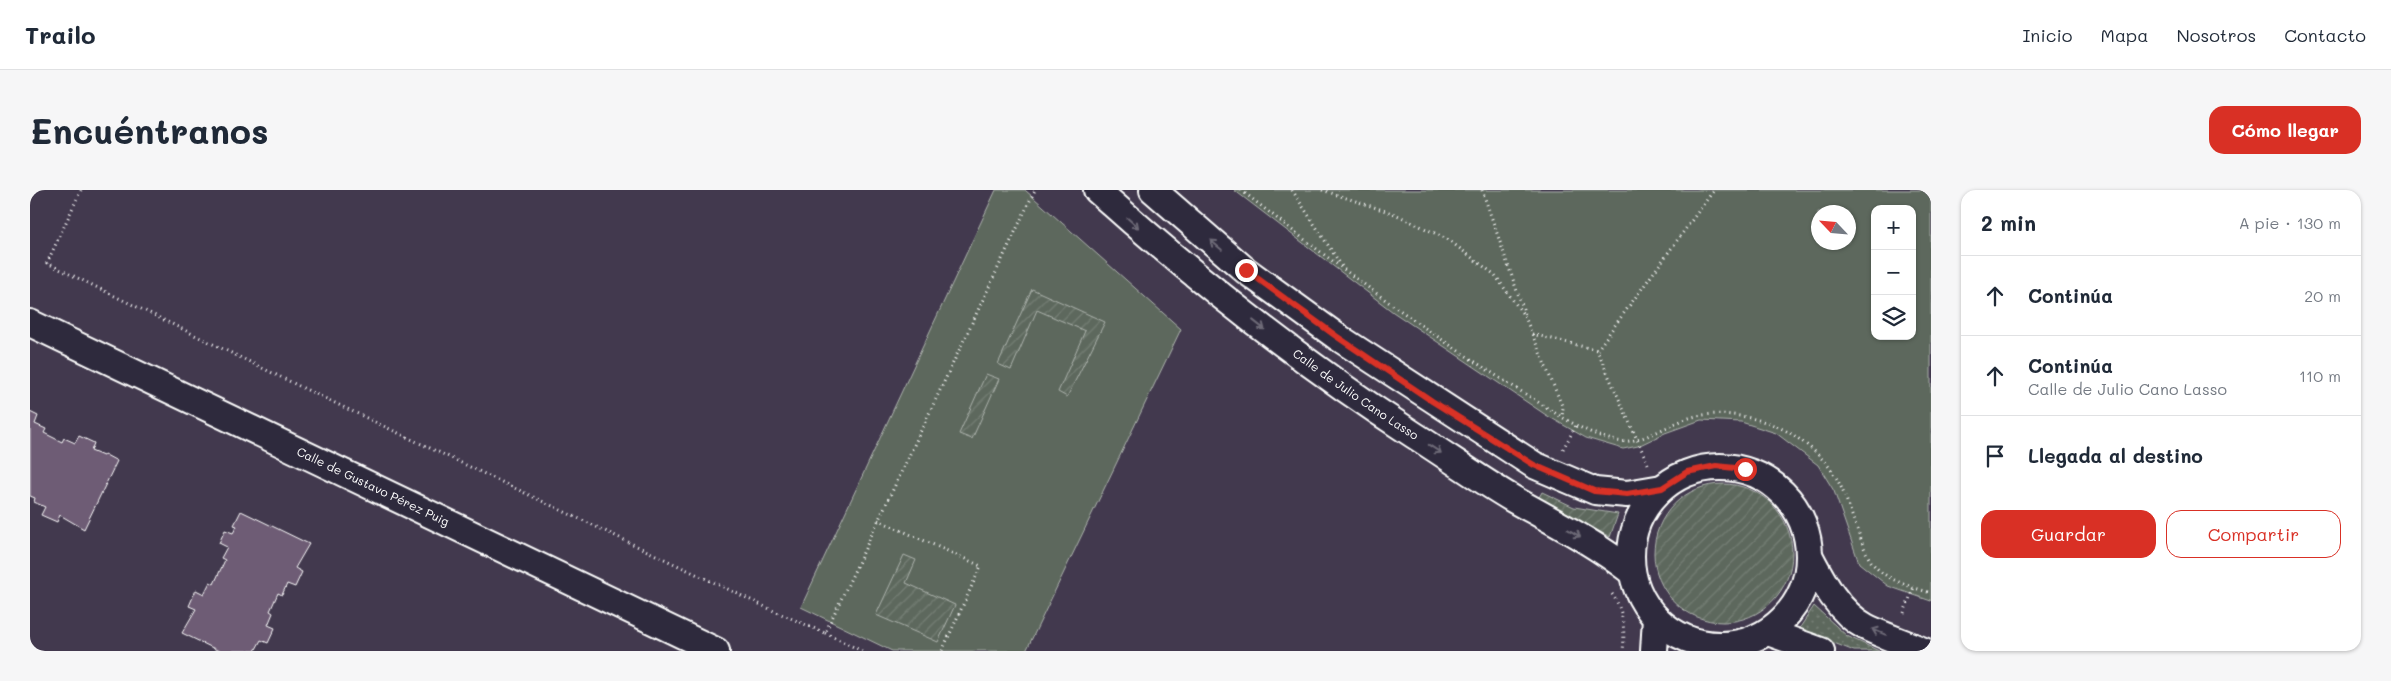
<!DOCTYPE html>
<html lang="es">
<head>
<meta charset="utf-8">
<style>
	:root { --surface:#fff; --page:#f6f6f7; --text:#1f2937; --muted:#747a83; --line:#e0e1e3; --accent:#d93025 }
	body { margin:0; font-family:Mali,sans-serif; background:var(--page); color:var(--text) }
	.controls { position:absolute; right:15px; top:15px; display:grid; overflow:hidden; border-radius:10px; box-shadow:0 1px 4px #0004 }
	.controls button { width:45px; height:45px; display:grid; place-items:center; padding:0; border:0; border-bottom:1px solid var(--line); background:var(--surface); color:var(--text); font:25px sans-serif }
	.compass { position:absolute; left:1781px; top:15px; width:45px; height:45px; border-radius:50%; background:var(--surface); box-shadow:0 1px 4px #0004; rotate:296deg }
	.stop { position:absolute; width:15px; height:15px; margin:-11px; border:4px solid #d93025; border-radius:50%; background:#fff }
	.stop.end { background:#d93025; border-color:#fff; box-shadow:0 1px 5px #0008 }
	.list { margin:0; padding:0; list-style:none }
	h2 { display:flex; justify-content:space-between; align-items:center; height:65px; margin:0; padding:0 20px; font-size:21px }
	h2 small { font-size:16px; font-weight:400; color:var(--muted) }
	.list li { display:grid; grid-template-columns:32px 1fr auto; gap:15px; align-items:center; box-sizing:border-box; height:80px; padding:0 20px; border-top:1px solid var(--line) }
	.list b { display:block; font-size:19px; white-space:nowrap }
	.list p { margin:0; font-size:16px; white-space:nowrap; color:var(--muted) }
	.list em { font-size:16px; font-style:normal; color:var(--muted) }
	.actions { display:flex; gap:10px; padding:15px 20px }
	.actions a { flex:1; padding:11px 0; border:1px solid var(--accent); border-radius:15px; text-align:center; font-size:18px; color:var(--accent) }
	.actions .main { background:var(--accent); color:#fff }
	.icon { flex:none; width:28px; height:28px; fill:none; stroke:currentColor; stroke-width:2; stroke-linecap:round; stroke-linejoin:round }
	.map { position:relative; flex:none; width:1901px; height:461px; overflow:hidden; border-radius:15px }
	header { display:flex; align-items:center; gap:30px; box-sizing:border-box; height:70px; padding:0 25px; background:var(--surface); border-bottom:1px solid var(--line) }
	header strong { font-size:24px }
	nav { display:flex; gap:28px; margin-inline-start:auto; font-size:18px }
	.intro { display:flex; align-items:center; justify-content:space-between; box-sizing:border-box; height:120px; padding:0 30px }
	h1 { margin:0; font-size:35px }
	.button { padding:12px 22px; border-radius:15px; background:var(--accent); color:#fff; font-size:18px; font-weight:700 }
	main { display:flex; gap:30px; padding:0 30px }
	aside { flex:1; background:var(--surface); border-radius:15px; box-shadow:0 1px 4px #0004 }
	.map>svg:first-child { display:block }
	.grass { fill:url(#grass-dots); stroke:#aeb4ae }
	.park { fill:#5d685d; stroke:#aeb4ae; fill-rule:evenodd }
	.garden { fill:url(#garden-furrows); stroke:#aeb4ae }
	.building { fill:#6e5c75; stroke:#fff }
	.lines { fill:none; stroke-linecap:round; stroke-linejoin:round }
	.minor-casing { stroke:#fff; stroke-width:30 }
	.path { stroke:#fff; stroke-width:3; stroke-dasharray:1 4; stroke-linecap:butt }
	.minor { stroke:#2f2a3d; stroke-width:26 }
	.oneway { stroke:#6d6a77 }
	.route { stroke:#d93025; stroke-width:6 }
	.labels { text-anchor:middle; stroke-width:4; stroke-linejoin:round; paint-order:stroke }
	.street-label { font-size:12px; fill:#fff; stroke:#2f2a3d }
</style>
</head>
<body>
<header>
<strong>Trailo</strong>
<nav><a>Inicio</a><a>Mapa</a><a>Nosotros</a><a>Contacto</a></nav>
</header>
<div class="intro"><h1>Encuéntranos</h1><a class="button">Cómo llegar</a></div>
<main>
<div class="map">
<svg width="1901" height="461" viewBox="0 0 1901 461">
	<defs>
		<pattern id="grass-dots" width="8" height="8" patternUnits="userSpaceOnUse" patternTransform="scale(1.25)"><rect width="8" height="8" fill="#5d685d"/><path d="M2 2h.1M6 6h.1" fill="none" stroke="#757f75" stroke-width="1.8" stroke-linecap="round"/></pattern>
		<pattern id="garden-furrows" width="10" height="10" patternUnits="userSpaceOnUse" patternTransform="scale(1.25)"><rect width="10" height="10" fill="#5d685d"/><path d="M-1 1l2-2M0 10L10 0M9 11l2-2" fill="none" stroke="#757f75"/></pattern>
	</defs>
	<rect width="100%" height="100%" fill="#42394e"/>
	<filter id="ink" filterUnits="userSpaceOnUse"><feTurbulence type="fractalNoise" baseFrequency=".02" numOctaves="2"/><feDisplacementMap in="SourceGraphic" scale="10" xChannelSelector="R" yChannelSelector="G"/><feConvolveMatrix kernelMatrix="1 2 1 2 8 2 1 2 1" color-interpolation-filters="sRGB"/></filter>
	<g filter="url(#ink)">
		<polygon class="grass" points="1784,416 1817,446 1849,461 1824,461 1769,439"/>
		<g class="park">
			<polygon points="966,0 995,0 1151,139 996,461 862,461 771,417"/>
			<path d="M1204 0H1901V411L1858 396 1829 373 1804 301 1788 275 1746 243 1711 232 1671 230 1635 243 1608 256 1593 259 1556 248 1516 225 1363 122ZM1845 19H1882V146H1845ZM1788 22H1818V52H1788Z"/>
		</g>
		<g class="garden">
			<polygon points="1002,99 1075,132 1037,207 1028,202 1055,141 1007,120 981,180 968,174"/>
			<polygon points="956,184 969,189 942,249 929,244"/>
			<circle cx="1693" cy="363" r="69"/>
			<polygon points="1512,302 1544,317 1588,324 1580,347 1508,309"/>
			<polygon points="874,365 886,370 876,393 925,415 908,452 846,425"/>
		</g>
		<g class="building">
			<polygon points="0,222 8,226 5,234 16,239 14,243 32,252 34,248 45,253 49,246 64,253 61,261 73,266 74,264 87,271 54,339 30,325 27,332 11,325 15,317 4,312 5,308 0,306"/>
			<polygon points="211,321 279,354 265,378 272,382 265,397 257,394 252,405 248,403 240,421 243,423 238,435 245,438 238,453 231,450 225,461 189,461 152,443 166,419 159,416 166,400 174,404 180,392 184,394 195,370 191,368 197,357 189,353 195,340 203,343 207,336 204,335"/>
		</g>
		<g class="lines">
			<defs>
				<g id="minor">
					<path id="s1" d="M1067 0C1166 89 1272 173 1384 245 1417 266 1449 289 1483 309 1524 332 1565 353 1602 382"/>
					<polyline points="1123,0 1215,80 1306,146 1504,275 1565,301 1597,304 1632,298"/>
					<path id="s2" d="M0 133 686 461"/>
					<circle cx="1690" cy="366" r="89"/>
					<path d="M1780 367C1793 392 1809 423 1836 437 1854 446 1875 453 1894 461"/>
					<polyline points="1738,442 1791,461"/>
					<polyline points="1624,461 1626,428"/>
				</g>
			</defs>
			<use href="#minor" class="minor-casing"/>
			<g class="path">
				<polyline points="51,0 17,73 269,196 744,421 795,443 1005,0"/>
				<path d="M1211 0C1299 70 1389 137 1484 197 1516 216 1550 243 1587 251 1608 255 1636 236 1656 229 1686 218 1733 227 1760 243 1776 253 1794 268 1804 284 1815 301 1821 325 1829 344 1834 357 1838 372 1850 381 1863 392 1885 398 1901 403"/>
				<polyline points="1262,0 1313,78"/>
				<polyline points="1292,0 1365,24 1417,49 1465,85 1495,127 1533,218 1532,227"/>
				<polyline points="1452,0 1496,127"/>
				<polyline points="1502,144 1567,160"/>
				<polyline points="1533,259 1547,234"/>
				<polyline points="1618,274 1567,160 1684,0"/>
				<polyline points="848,330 951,376 912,461"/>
				<path d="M1582 404C1594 420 1595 442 1593 461"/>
				<polyline points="1874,423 1884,397"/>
				<polyline points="795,443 832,461"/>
			</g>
			<use href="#minor" class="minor"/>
		</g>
		<defs><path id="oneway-shaft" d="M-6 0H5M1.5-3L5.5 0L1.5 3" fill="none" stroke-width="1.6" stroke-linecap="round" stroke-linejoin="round" transform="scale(1.25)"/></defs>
		<g class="oneway">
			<use href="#oneway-shaft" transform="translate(1103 33) rotate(42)"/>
			<use href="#oneway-shaft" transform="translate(1186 55) rotate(-140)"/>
			<use href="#oneway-shaft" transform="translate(1229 135) rotate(38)"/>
			<use href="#oneway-shaft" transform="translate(1405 259) rotate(33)"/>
			<use href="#oneway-shaft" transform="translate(1544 343) rotate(31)"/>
			<use href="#oneway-shaft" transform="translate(1849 442) rotate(-158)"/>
		</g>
	</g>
	<g class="lines" filter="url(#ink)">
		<polyline class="route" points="1216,80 1306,146 1402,211 1504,275 1564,301 1597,304 1632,298 1657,282 1686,276 1715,279"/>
	</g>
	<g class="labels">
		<g class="street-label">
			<text dy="4" stroke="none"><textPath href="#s1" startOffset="330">Calle de Julio Cano Lasso</textPath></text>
			<text dy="4" stroke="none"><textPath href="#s2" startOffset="380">Calle de Gustavo Pérez Puig</textPath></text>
		</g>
	</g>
</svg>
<div class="controls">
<button>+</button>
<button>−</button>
<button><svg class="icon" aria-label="layers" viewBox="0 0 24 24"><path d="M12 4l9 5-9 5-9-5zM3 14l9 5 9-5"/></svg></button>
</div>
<svg class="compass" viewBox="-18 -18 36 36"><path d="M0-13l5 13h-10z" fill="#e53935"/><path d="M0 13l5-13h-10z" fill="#747a83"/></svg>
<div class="stop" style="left:1715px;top:279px"></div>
<div class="stop end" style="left:1216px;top:80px"></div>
</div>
<aside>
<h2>2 min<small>A pie · 130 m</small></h2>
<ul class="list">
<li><svg class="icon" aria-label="ahead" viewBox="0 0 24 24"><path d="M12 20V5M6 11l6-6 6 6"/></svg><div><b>Continúa</b></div><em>20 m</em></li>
<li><svg class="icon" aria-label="ahead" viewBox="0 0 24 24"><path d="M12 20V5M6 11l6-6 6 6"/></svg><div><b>Continúa</b><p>Calle de Julio Cano Lasso</p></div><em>110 m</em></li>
<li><svg class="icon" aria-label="arrive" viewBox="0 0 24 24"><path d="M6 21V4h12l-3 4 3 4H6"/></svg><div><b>Llegada al destino</b></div></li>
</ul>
<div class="actions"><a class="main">Guardar</a><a>Compartir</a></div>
</aside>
</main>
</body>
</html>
